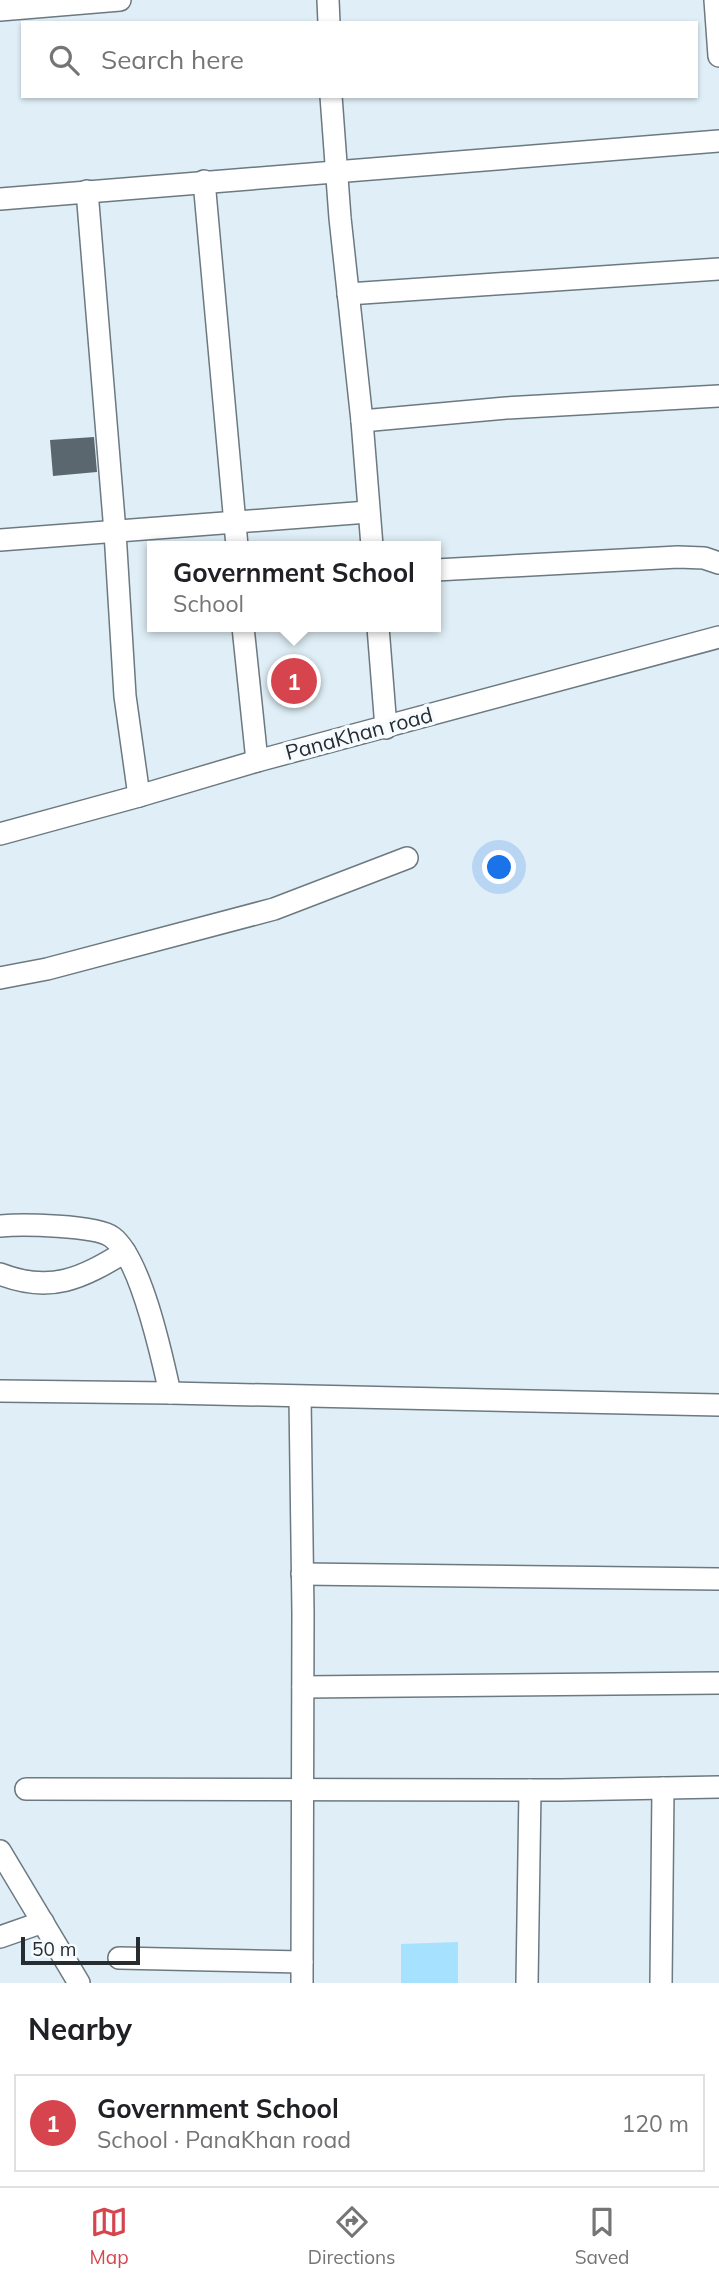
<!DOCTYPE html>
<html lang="en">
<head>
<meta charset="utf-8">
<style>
	:root { --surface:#fff; --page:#f6f6f6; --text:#202124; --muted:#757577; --line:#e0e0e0; --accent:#d6454e }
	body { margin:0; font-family:Mulish,sans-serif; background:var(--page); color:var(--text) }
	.scale { position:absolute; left:21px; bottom:18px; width:119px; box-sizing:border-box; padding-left:7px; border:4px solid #262c2f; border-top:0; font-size:19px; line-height:24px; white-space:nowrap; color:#262c2f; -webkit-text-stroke:5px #f5fbfe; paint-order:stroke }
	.you { position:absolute; left:500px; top:868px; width:24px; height:24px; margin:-18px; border:5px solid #fff; border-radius:50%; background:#1a73e8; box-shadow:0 0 0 10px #1a73e833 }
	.badge { display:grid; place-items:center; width:46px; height:46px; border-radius:50%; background:var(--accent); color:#fff; font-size:23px; font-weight:700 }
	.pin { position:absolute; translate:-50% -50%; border:4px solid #fff; box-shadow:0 2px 7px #0006 }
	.popup { position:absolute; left:147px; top:541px; width:294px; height:91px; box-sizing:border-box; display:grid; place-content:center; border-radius:0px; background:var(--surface); filter:drop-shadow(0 2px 5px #0005); font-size:23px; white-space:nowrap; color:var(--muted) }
	.popup b { font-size:26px; color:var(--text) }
	.popup::after { content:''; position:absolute; left:50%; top:100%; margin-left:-14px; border:14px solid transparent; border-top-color:var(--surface) }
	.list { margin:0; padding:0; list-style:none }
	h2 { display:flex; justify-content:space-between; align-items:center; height:91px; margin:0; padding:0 28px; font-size:30px }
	h2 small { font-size:23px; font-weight:400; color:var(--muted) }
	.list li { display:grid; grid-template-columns:46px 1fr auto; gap:21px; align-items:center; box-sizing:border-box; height:98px; margin:0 14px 14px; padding:0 14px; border:2px solid var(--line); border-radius:0px }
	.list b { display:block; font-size:26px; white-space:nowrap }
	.list p { margin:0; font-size:23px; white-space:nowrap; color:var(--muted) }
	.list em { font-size:23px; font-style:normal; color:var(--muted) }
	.icon { flex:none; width:38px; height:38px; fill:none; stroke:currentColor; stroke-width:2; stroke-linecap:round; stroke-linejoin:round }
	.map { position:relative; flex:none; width:719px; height:1983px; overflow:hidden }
	.search { position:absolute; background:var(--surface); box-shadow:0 2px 5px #0004; left:21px; right:21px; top:21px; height:77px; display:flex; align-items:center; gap:18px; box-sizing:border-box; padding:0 24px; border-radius:0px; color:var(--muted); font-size:26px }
	.sheet { height:203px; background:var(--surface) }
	nav { display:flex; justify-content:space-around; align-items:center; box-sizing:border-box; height:98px; border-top:2px solid var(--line); background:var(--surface); font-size:19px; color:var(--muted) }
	nav a { display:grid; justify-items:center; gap:4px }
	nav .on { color:var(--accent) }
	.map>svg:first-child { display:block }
	.green { fill:#a6e1ff }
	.building { fill:#5a676e }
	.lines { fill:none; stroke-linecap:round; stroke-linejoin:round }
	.minor-casing { stroke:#6c7980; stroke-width:24 }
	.minor { stroke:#fff; stroke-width:21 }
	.labels { text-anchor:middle; stroke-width:7; stroke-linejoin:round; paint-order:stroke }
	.street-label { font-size:21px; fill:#262c2f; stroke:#f5fbfe }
</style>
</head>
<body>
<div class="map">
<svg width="719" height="1983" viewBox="0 0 719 1983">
	<rect width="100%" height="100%" fill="#e0eff7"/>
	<polygon class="green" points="458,1942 458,1983 401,1983 401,1944"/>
	<polygon class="building" points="94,437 97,472 53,476 50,440"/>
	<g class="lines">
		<defs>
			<g id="minor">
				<polyline points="328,0 329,23"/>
				<polyline points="715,0 719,56"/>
				<polyline points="0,10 120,0"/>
				<polyline points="331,96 340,218 362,421 372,546"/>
				<polyline points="204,181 237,546"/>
				<polyline points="87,191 115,532 125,696 139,796"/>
				<polyline points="0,199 719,141"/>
				<polyline points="348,294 719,269"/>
				<polyline points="362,421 506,408 719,396"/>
				<polyline points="0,540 368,512"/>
				<polyline points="436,570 678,557 704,558 719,563"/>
				<polyline points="243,627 257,761"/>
				<polyline points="378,627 386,728"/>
				<polyline points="0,834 139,796 257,761 719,637"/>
				<polyline points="0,978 47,969 274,909 407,858"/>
				<path d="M0 1226C21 1224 96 1225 112 1237 141 1258 162 1357 170 1393"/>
				<path d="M0 1274C51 1294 82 1278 125 1252"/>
				<polyline points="0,1391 170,1393 719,1405"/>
				<polyline points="300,1397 303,1613 302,1983"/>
				<polyline points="302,1574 719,1579"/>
				<polyline points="303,1687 719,1683"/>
				<polyline points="26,1789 561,1790 719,1787"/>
				<polyline points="0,1851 79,1983"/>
				<polyline points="0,1937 43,1922"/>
				<polyline points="119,1958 302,1962"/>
				<polyline points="527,1983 530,1790"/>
				<polyline points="661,1983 663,1788"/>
			</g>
		</defs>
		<use href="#minor" class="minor-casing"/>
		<use href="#minor" class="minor"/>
	</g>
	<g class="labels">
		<g class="street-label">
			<text transform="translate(359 734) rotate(-15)" y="7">PanaKhan road</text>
		</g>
	</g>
</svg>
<div class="scale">50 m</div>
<div class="you"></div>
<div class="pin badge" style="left:294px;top:681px">1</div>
<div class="popup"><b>Government School</b>School</div>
<div class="search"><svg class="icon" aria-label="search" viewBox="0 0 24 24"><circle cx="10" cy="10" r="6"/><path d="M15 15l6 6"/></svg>Search here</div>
</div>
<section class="sheet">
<h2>Nearby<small></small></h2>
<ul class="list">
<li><span class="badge">1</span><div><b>Government School</b><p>School · PanaKhan road</p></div><em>120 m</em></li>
</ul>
</section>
<nav>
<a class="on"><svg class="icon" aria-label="map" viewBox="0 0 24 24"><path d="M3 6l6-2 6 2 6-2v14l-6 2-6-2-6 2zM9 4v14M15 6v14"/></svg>Map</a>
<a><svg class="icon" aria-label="directions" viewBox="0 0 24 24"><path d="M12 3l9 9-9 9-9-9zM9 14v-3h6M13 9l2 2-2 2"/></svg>Directions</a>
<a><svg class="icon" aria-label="saved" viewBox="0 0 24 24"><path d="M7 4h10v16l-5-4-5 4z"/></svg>Saved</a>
</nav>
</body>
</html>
